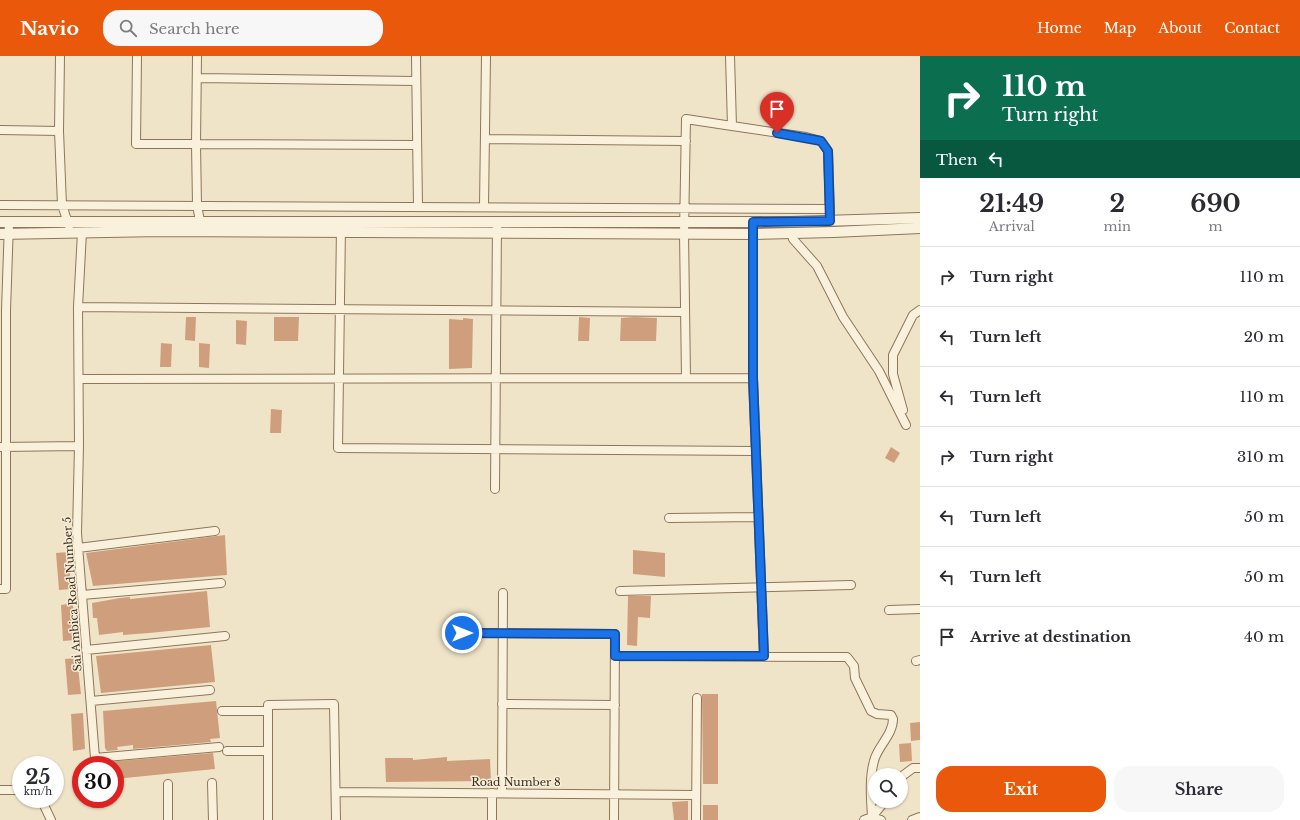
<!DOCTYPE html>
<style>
body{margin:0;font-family:"Libre Baskerville",serif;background:#f7f7f7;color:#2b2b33;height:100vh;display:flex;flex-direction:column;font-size:15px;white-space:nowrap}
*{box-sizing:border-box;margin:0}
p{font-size:13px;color:#7c7c81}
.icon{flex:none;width:22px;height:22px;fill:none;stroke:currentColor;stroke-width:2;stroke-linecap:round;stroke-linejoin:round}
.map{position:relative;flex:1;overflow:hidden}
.side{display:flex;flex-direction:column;background:#fff;width:380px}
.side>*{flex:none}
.guide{background:#0b6e4f;color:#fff;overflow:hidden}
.buttons{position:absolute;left:868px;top:712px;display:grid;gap:8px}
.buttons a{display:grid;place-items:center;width:40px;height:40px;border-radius:50%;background:#fff;box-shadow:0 1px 3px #0004;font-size:20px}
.speed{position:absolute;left:12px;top:700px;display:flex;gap:8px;font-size:20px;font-weight:700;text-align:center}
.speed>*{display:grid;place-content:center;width:52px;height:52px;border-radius:50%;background:#fff;box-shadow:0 1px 3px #0004;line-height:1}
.speed small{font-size:10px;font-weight:400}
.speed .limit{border:6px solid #d22;background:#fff;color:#111}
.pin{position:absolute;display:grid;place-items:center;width:34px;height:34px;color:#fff;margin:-41px -17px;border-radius:50% 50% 50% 0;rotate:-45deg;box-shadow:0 0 4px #0007}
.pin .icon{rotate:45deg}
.me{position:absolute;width:44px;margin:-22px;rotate:90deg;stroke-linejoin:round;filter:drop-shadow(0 0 3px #0008)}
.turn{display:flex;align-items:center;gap:14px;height:84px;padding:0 16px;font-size:18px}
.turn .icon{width:52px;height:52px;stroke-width:2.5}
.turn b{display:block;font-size:28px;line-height:34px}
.then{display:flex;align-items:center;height:38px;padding:0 16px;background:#0003;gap:8px;font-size:15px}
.eta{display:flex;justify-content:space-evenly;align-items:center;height:68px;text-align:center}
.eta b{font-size:24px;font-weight:800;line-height:28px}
.action{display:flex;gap:8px;margin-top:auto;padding:8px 16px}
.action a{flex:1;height:46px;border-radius:16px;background:#ea580c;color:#fff;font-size:16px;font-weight:800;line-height:46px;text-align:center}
.action a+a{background:#f7f7f7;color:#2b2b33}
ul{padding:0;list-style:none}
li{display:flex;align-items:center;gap:12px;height:60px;padding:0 16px;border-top:1px solid #e1e1e2}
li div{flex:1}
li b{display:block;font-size:15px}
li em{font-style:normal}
header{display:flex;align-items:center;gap:24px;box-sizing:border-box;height:56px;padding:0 20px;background:#ea580c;color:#fff}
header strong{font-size:19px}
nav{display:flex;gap:22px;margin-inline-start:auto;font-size:14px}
.search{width:280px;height:36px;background:#f7f7f7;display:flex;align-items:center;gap:10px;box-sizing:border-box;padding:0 14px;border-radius:16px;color:#7c7c81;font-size:15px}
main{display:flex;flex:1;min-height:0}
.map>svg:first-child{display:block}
</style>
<header>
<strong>Navio</strong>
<div class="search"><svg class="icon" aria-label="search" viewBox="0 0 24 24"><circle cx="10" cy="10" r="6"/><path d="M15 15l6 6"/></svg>Search here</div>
<nav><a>Home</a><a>Map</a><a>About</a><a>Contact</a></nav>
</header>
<main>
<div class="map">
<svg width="920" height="764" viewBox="0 0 920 764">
<rect width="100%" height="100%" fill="#f0e4c8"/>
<path fill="#cf9f7d" d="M186 261H196L195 285 185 284Z
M274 261H299L298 285H274Z
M579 261 590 262 589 285H578Z
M634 261 657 262 656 285H620L621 262Z
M463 262 473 263 472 312 449 313V263L463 264Z
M236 264 247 265 246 289 236 288Z
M161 287 172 288 171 311H160Z
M199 287 210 288 209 312 199 311Z
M271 353 282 354 281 377H270Z
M891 391 900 397 894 407 885 402Z
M225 479 227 519 93 530 86 497Z
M633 494 665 497V521L633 518Z
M68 496 71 533 59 534 56 497Z
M207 535 210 571 149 577 123 579V576L99 579 97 562H93L92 547 120 542 130 541V543Z
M628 540H651L650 562 638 561 637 590 627 589Z
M73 547 75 584 63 585 61 549Z
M211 589 215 626 101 637 96 600Z
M77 602 81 638 68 639 65 603Z
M702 638H718V728H703Z
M216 645 220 682 210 683 211 686 133 693V689L117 691 118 694 107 695 105 692 103 655Z
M83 657 85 693 73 695 71 658Z
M920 666V684L911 685 910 667Z
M911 687 912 705 900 706 899 688Z
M213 697 215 713 115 723V709H107V706Z
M447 701V705L490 703 491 725 386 726 385 702H413V704Z
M688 745V764H674L672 746Z
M703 749H718V764H703Z"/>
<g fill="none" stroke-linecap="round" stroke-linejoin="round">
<defs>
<path id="minor" d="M60 0 59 75 62 149 69 170
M137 0 136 88H196L197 149 201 171
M197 0 196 88 417 89
M416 0 418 151
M730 0 732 70 806 81 821 85 828 95 830 157
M197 22 416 25
M0 74 59 75
M485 83 686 85
M0 149 830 153
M484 151 486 0
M753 166V322L764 600
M341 170 338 392 756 395
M82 176 78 251 79 390 77 477 95 702 219 691
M792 177 793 183 817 210 843 261 879 315 906 369
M78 251 685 256
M686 322 684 177 686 63 732 70
M79 323 753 322
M903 354 893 318V299L913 259 920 254
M0 391 79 390
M495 433 497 166
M669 462 758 461
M78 492 215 475
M0 533H6V255L9 166
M620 535 851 529
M82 539 221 527
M889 554 920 553
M463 577 615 578 614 764
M86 594 225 580
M615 600 847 601 854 610 855 622 871 655 877 658 891 659 893 663C893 679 877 691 874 705 869 723 871 743 872 761
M916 605 920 604
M91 645 210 634
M502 648 615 649
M222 655H267
M227 695H268
M901 721 913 712H920
M212 727 213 764
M168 728V764
M0 734H21
M336 736 696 739
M492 737V764
M502 737 503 537
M41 743 51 764
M872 761 885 745
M268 764V649L334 648 336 764
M696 764 697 642
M864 764 872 761 881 764
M912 764 920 761"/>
<path id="tertiary" d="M0 166H791L920 162
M0 178 160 175 753 178 834 176 920 172"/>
</defs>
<use href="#minor" stroke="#8d765c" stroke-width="10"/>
<use href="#tertiary" stroke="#8d765c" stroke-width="12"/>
<use href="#minor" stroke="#faf1dc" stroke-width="8"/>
<use href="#tertiary" stroke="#faf1dc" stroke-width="10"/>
</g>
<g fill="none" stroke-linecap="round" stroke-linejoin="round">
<defs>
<path id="route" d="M462 577 615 578V600H764L753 322V166L830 165 828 95 821 85 777 77"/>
</defs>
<use href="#route" stroke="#114b97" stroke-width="10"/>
<use href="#route" stroke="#1a73e8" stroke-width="7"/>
</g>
<g text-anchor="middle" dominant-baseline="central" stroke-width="3" stroke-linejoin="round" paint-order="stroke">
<g font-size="11" fill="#3d2e20" stroke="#f7eed8">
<text transform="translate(72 538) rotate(-94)">Sai Ambica Road Number 5</text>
<text x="516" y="726">Road Number 8</text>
</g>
</g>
</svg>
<div class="buttons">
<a><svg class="icon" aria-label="search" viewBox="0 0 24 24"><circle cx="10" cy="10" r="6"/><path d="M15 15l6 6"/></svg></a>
</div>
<div class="speed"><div>25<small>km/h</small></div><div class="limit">30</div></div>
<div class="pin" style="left:777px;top:77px;background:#d93025"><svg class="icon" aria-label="arrive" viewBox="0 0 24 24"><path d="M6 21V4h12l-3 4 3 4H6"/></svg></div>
<svg class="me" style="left:462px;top:577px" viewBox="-20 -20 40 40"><circle r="17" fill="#1a73e8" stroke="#fff" stroke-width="3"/><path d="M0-11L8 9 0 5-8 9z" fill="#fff"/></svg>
</div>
<section class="side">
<div class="guide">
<div class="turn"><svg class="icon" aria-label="right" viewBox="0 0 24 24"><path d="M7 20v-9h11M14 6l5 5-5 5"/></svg><div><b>110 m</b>Turn right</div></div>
<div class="then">Then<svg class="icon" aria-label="left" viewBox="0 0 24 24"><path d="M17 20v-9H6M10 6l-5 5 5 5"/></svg></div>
</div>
<div class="eta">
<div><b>21:49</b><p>Arrival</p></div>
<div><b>2</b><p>min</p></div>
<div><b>690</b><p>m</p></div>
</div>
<ul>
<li><svg class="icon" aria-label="right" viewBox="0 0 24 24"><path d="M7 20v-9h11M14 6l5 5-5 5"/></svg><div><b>Turn right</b></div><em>110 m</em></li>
<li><svg class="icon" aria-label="left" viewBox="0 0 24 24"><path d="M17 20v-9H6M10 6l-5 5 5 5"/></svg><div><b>Turn left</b></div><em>20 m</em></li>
<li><svg class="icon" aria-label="left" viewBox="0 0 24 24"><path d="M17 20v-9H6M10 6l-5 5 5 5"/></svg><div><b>Turn left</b></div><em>110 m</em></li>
<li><svg class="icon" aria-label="right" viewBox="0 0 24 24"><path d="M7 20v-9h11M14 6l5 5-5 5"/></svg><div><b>Turn right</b></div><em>310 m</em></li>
<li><svg class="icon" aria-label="left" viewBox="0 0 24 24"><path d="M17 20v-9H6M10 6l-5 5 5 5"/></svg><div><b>Turn left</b></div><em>50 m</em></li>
<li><svg class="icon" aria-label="left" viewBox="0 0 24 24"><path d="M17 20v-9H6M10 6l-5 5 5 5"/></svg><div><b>Turn left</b></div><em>50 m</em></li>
<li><svg class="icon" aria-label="arrive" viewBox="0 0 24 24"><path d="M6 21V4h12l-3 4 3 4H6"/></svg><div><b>Arrive at destination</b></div><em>40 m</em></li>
</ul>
<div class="action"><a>Exit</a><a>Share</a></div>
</section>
</main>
